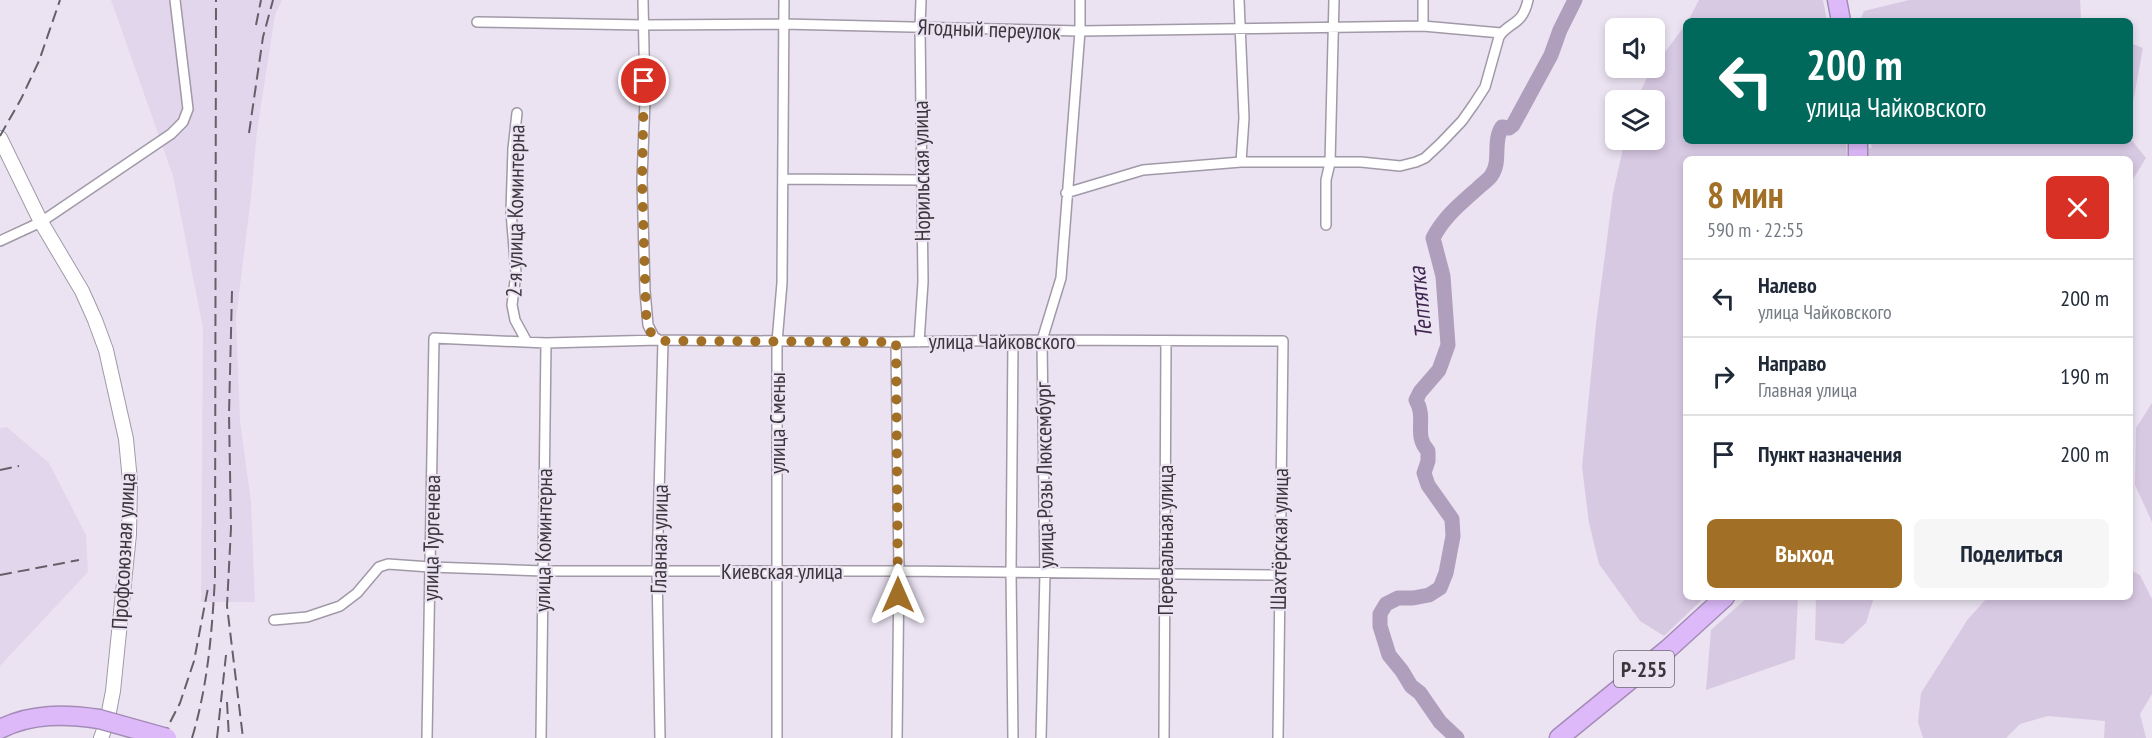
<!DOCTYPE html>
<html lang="ru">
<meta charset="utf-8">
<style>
body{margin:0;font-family:"PT Sans Narrow",sans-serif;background:#f6f6f7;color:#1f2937;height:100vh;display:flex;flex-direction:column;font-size:22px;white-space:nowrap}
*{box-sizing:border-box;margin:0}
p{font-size:20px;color:#747a83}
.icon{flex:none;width:33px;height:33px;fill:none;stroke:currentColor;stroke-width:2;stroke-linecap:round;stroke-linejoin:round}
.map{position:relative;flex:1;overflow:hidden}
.drawer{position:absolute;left:1683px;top:156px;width:450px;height:444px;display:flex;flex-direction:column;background:#fff;border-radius:9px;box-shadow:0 3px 9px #0003}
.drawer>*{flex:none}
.guide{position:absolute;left:1683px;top:18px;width:450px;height:126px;border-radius:9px;box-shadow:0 3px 9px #0003;background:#00695c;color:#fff;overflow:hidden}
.tools{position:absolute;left:1605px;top:18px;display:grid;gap:12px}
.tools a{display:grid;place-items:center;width:60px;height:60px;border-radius:9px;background:#fff;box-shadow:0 3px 9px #0003;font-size:30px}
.pin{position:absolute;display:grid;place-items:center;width:51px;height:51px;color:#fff;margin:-26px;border:3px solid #fff;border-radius:50%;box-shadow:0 2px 6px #0007}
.me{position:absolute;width:66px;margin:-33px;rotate:0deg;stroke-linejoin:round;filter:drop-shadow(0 0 4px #0008)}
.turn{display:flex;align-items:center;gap:21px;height:126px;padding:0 24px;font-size:27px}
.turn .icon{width:78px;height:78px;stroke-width:2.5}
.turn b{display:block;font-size:42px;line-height:51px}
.round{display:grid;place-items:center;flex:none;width:63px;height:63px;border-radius:9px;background:#f6f6f7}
.headline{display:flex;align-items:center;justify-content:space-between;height:102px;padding:0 24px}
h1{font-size:36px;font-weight:700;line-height:45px;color:#a26f26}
.cta{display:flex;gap:12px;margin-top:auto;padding:12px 24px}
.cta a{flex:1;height:69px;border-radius:9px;background:#a26f26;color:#fff;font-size:24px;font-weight:700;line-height:69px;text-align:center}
.cta a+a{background:#f6f6f7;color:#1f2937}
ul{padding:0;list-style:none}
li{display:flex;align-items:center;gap:18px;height:78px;padding:0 24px;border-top:2px solid #e0e1e3}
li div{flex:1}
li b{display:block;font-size:22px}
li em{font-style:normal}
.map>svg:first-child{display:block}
</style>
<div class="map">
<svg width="2152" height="738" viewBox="0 0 2152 738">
<rect width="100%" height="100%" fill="#ebe3f2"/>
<path fill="#e2d6ec" d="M111 0H282L275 15 257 131 251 197 236 318 240 421 251 502 255 602H201L203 328 173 176Z
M7 427 49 463 86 535 88 572 0 666V428Z"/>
<path fill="#d8c9e3" d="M1699 0H1823L1827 21H1688Z
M1909 0H2080L2081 17 2078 21H1860L1864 11Z
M1686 24V141H1846L1847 159H1686V597H1705L1664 636 1640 621 1599 564 1589 523 1582 467 1596 324 1613 193 1625 140H1654V100H1636L1650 72Z
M2130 43 2143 48 2130 118Z
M2130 138 2146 158 2130 184V159H1857L1858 155 1872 147 1870 141H2130Z
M2152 403V522L2135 485 2136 428Z
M2130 570 2140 575 2152 599V694L2140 714 2146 738H2104L2105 721 2048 716 2020 724 2006 738H1923L1918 722 1921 693 1968 619 1988 597H2130Z
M1748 597H1798L1795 659 1706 690 1711 630Z
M1816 597H1874L1866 623 1843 644 1815 640Z"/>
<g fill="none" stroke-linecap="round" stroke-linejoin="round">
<path stroke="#af9ebc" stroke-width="15" d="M1457 738 1440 722 1420 693 1411 686 1402 671 1389 655 1380 626V614L1386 604 1398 598H1413L1429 595 1440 588 1446 573 1453 536 1452 519 1428 485 1424 473 1428 461V451C1413 435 1427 419 1416 400L1420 392 1439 370 1448 345 1443 276 1433 238C1444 217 1460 204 1477 189 1481 185 1487 181 1491 176 1502 161 1492 142 1502 127L1509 128 1513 125 1551 55 1560 30 1575 0"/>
<defs>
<path id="street" d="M643 0 645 100 642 180 645 291 648 325 654 337 659 340
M1239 0 1244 118 1241 162
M477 22 643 25 783 24 1080 31 1423 26 1501 33
M1423 26V0
M517 113 513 149 511 212 516 273 512 305 515 320 527 342
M783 179 921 180
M1066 193 1143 170 1241 162H1361L1400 166 1416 162 1425 158 1441 143 1462 121 1474 104 1485 87 1499 37C1509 21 1522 27 1528 0
M1326 225V180L1330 163 1334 0
M0 241 41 222 171 134 183 122 188 109 175 0
M896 342 899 571 897 738
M919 342 923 282 920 27 921 0
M274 620 307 617 340 606 357 593 379 567 388 564 430 567 543 571H899L1279 575
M427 738 434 338 546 343 659 340 896 342 1042 340 1283 341 1278 738
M541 738 546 343
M660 738 657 571 663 341
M777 738V342L782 283 784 0
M1013 738 1011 572 1013 341
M1041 738 1045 573 1042 340 1061 278 1080 31V0
M1164 738 1166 342"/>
<path id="secondary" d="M0 138 41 222 82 291 95 320 106 350 126 439 130 481 129 534 113 691 107 722 101 738"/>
<path id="highway" d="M1837 0 1841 21
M1858 141V159
M0 729C32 713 65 714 99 719
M1559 738 1668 649 1725 597"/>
</defs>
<use href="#street" stroke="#a199a7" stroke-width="12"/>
<use href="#secondary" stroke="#a199a7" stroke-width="16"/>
<use href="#highway" stroke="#a48bb7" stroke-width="21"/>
<use href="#street" stroke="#fff" stroke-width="9"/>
<use href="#secondary" stroke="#fff" stroke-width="14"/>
<use href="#highway" stroke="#ddb9f9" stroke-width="18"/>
<path stroke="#656068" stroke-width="2" stroke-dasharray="12 6" stroke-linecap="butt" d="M256 25 261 0
M249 133 263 37 273 0
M0 136 21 99 39 61 60 0
M232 291 229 414 231 528 227 606 243 738
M0 470 19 466
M0 575 79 560
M227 702 229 738
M162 738 180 703 194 661 208 588
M192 738C208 685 212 632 215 577L216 0
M217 738 226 655"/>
<defs>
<path id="highway-bridge" d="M99 719 167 738"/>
</defs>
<use href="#highway-bridge" stroke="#a48bb7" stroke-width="21" stroke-linecap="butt"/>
<use href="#highway-bridge" stroke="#ddb9f9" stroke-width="18"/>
</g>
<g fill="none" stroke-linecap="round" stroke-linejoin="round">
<path stroke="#a26f26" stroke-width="10" stroke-dasharray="0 18" d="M644 81 642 180 646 314 650 331 654 337 663 341 896 342 898 595"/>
</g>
<g text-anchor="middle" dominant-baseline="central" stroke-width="4.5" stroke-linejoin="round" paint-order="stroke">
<rect fill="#ebe3f2" stroke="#6f6a73" stroke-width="1.5" x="1614" y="651" width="60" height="36" rx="4.5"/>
<g font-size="21" font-weight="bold" fill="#3a363c">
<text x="1644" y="669">Р-255</text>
</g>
<g font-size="22" fill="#3a363c" stroke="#ebe3f2">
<text transform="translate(989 29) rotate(2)">Ягодный переулок</text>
<text transform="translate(921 171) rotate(-91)">Норильская улица</text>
<text transform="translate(515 211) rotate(-89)">2-я улица Коминтерна</text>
<text x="1002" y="341">улица Чайковского</text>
<text transform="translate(777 423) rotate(-90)">улица Смены</text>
<text transform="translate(1044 475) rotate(-91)">улица Розы Люксембург</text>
<text transform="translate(431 538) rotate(-89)">улица Тургенева</text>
<text transform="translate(659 539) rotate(-89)">Главная улица</text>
<text transform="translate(1279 539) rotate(-89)">Шахтёрская улица</text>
<text transform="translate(543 540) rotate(-89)">улица Коминтерна</text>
<text transform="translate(1165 540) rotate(-90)">Перевальная улица</text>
<text transform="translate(123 551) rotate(-87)">Профсоюзная улица</text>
<text x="782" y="571">Киевская улица</text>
</g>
<g font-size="24" font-style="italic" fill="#3e254f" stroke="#ebe3f2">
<text transform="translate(1420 303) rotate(-96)">Тептятка</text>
</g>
</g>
</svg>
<div class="tools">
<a><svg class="icon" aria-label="sound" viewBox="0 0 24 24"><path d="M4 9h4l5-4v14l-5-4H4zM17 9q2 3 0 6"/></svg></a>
<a><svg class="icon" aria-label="layers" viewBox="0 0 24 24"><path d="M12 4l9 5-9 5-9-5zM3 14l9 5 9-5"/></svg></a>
</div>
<div class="pin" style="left:644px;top:81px;background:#d93025"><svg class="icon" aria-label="arrive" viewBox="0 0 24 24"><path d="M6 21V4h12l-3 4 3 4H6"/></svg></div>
<svg class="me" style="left:898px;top:595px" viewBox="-20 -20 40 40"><path d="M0-17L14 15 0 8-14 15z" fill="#a26f26" stroke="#fff" stroke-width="4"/></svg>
<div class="guide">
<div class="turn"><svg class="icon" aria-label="left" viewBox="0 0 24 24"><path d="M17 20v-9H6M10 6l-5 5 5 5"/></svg><div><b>200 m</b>улица Чайковского</div></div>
</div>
<section class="drawer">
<div class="headline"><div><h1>8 мин</h1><p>590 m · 22:55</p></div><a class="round" style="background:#d93025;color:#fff"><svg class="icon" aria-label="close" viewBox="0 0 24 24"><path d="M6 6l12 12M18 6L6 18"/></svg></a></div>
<ul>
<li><svg class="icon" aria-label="left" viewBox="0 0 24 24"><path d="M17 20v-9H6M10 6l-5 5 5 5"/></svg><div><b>Налево</b><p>улица Чайковского</p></div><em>200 m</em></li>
<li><svg class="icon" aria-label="right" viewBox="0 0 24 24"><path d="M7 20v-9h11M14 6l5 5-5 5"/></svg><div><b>Направо</b><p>Главная улица</p></div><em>190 m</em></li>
<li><svg class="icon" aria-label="arrive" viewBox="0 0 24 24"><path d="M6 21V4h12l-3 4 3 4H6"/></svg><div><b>Пункт назначения</b></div><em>200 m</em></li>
</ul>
<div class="cta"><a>Выход</a><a>Поделиться</a></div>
</section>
</div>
